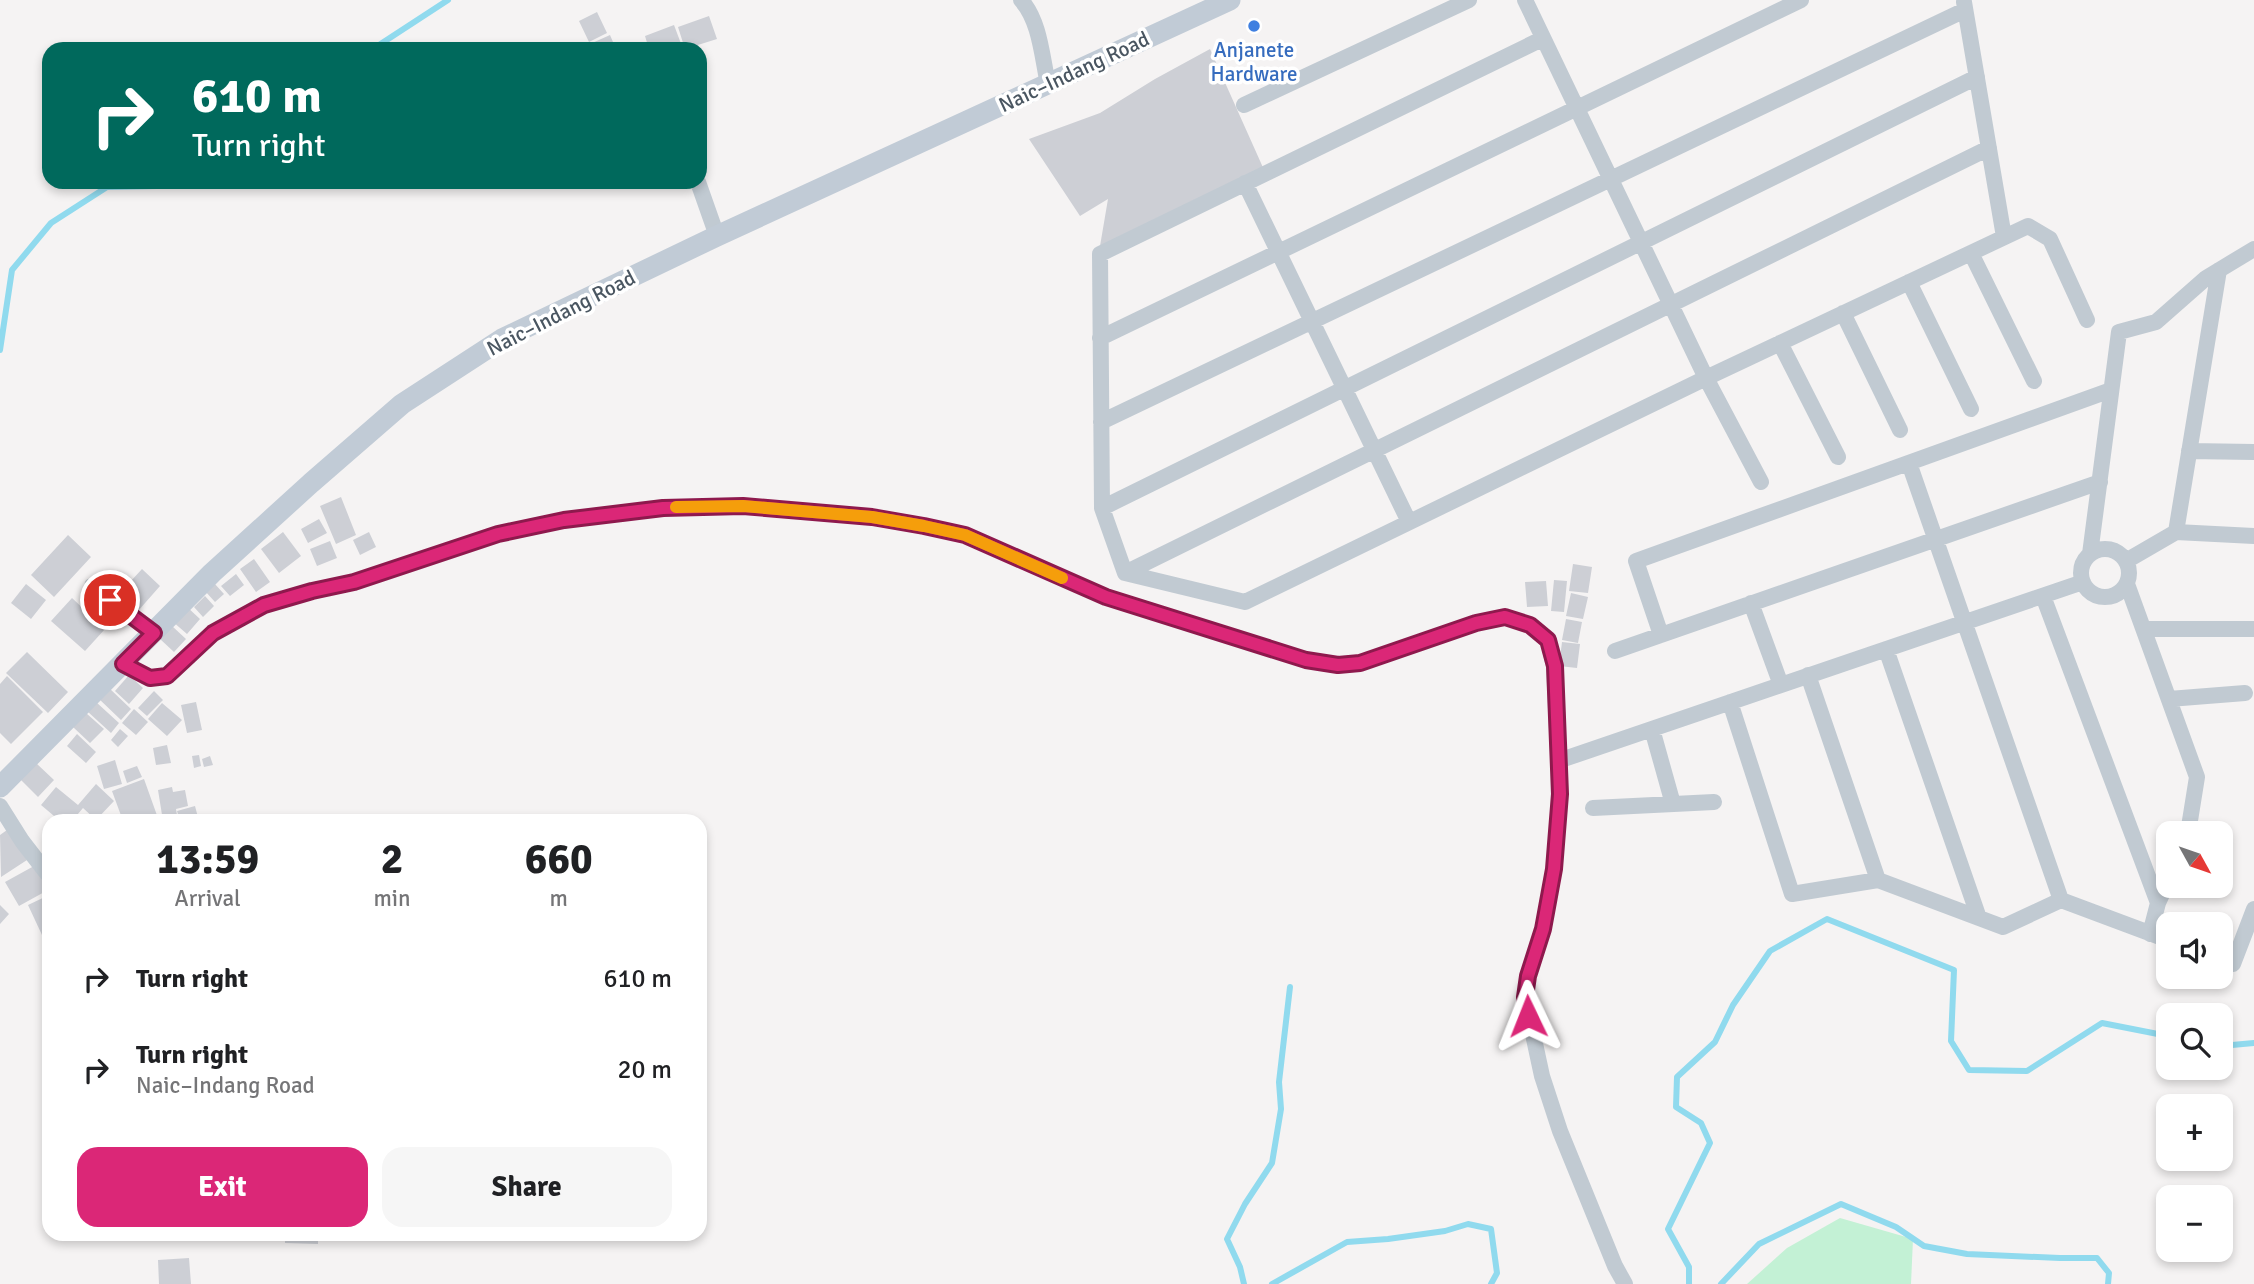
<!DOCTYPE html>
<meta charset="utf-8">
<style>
body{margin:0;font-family:Signika,sans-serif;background:#f6f6f6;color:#202124;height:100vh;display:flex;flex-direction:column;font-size:26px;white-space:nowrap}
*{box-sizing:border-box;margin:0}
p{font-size:23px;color:#757577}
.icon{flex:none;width:38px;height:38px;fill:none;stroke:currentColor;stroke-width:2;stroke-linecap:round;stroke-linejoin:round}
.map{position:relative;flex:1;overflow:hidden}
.side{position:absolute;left:42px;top:814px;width:665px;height:427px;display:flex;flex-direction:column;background:#fff;border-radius:21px;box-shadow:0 4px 10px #0003}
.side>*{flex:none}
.banner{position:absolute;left:42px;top:42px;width:665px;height:147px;border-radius:21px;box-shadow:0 4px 10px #0003;background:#00695c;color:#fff;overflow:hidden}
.needle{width:46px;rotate:130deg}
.tools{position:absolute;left:2156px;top:821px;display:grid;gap:14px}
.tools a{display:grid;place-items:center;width:77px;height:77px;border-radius:14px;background:#fff;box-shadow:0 4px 10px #0003;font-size:35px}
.pin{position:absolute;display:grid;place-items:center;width:60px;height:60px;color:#fff;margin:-30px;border:4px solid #fff;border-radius:50%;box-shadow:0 2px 7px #0007}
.me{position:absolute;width:77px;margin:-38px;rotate:358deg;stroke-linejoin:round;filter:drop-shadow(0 0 5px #0008)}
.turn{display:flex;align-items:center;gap:24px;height:147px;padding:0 35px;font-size:32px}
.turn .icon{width:91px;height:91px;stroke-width:2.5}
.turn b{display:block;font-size:49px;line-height:60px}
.eta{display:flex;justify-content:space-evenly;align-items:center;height:119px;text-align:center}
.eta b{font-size:42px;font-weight:800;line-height:49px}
.action{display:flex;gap:14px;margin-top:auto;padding:14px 35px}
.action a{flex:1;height:80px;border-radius:21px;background:#db2777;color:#fff;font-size:28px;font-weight:800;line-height:80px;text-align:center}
.action a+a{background:#f6f6f6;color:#202124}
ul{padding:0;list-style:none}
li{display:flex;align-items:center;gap:21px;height:91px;padding:0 35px}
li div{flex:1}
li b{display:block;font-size:26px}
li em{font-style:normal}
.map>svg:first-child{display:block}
</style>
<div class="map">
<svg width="2254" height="1284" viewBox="0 0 2254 1284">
<rect width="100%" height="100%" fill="#f5f3f3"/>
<path fill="#c3f1d5" d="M1840 1218 1913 1239 1911 1284H1747L1787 1248Z"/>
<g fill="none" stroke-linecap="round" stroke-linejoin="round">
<path stroke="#90daee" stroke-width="6" d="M360 49 379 45 448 0
M0 350 12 270 51 223 107 187 157 186 175 182
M2221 1046 2254 1043
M1244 1284 1240 1267 1227 1239 1245 1204 1272 1163 1281 1109 1279 1082 1290 987
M1272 1284 1347 1242 1388 1239 1445 1231 1468 1224 1491 1229 1497 1273 1491 1284
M1689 1284V1267L1668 1229 1710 1143 1701 1123 1676 1107 1677 1077 1715 1042 1733 1005 1770 951 1827 919 1954 970 1951 1041 1969 1070 2027 1071 2102 1023 2168 1036
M1721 1284 1759 1244 1841 1204 1896 1227 1924 1246 1967 1254 2060 1258H2097L2109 1273 2108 1284"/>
</g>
<path fill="#cdcfd5" d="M597 12 607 33 589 42 579 21Z
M709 16 717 39 685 49 678 27Z
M674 25 683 49H649L645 36Z
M610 35 616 49H593L590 44Z
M1210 49 1265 172 1099 252 1108 199 1080 216 1029 139 1100 113 1155 79Z
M341 497 356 535 336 544 320 506Z
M319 519 327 533 308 543 301 529Z
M283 532 301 556 279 573 261 549Z
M369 532 376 547 360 555 353 540Z
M68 535 91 557 54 597 31 575Z
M330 541 337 558 317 566 310 549Z
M254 559 270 582 256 592 240 569Z
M1573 564 1592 567 1588 593 1569 591Z
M142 569 160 586 138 611 119 594Z
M236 574 244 585 230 596 221 586Z
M1554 580 1567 581 1564 612 1551 611Z
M1546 581 1548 606 1527 607 1525 582Z
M214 583 224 594 215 602 205 591Z
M26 584 46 600 31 619 11 603Z
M1571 593 1588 597 1583 619 1566 616Z
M205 596 214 606 203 617 194 607Z
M72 598 105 629 85 651 51 621Z
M186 606 200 619 187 634 172 621Z
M1566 619 1582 622 1578 643 1562 640Z
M172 626 186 639 174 652 160 639Z
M1562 642 1580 644 1577 668 1559 666Z
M27 652 68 692 48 713 6 673Z
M129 675 143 688 129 704 115 691Z
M7 676 43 712 11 744 0 733V684Z
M108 687 131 709 121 720 98 698Z
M154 691 163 700 147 716 138 708Z
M96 702 119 723 111 733 87 711Z
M196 702 202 730 187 733 181 705Z
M162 703 182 720 167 736 148 719Z
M134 709 148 722 136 735 122 723Z
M86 713 104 729 90 743 73 727Z
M120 729 128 736 118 747 111 740Z
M77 734 96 752 86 763 67 746Z
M167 745 171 763 156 765 153 748Z
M199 755 201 766 194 768 192 756Z
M210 756 213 765 204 767 202 759Z
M115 760 122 784 104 789 97 766Z
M36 763 54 780 38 797 20 779Z
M137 766 142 777 127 783 123 771Z
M144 779 159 821H123L112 791Z
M96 784 114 801 96 820 83 808 72 821H60L41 805 56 787 78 805Z
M172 787 173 792 185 790 188 806 176 809 178 821H163L158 790Z
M195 806 199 821H180L177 811Z
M7 830 27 860 1 877 0 835Z
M34 866 48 890 19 906 5 882Z
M49 895V950L28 905Z
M0 905 9 914 0 924Z
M285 1234H318V1244L285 1243Z
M189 1258 191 1284H159L158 1260Z"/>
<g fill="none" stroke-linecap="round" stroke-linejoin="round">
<path stroke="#c1cad2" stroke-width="8" d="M89 583 151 631"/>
<path stroke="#c1cad2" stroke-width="16" d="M1021 0C1040 21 1042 57 1048 84
M1525 0 1706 378 1761 482
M1964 2 2004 237
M1542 39 1100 254 1102 508 1125 573 1245 602 1706 378 2028 226 2050 239 2087 320
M1244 105 1469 0
M698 182 717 236
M1245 183 1409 522
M1971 253 2034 381
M1909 282 1971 409
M1843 313 1900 430
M1100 338 1801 0
M1780 343 1838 457
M1101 422 1965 10
M2189 451 2254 452
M1909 463 2061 900
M2100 482 1661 635 1636 561 2111 390
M1102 508 1977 77
M2176 532 2219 270
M2081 573a24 24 0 1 1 48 0a24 24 0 1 1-48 0Z
M2090 554 2119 332 2156 322 2206 278 2254 249
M2126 561 2176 532 2254 536
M1125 573 1989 148
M2127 584 2197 777 2188 833
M2043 596 2158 903 2150 934
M1751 603 1781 685
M2144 629H2254
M1886 649 1979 918
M1615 651 1661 635
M123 665 150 678 167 676 213 633 264 605 311 591 354 582 498 534 564 520 663 508 743 506 872 517 924 526 965 535 1106 597 1306 660 1338 665 1360 663 1476 623 1505 617 1530 625 1548 641 1554 666 1560 794 1554 869 1543 929 1528 976 1525 997 1542 1076 1560 1131 1615 1266 1625 1284
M1808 675 1878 880
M2169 699 2245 693
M1730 702 1792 894 1878 880 2003 927 2061 900 2168 940
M1652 729 1673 804
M1558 761 2083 582
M0 806 22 841 49 876
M1593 808 1714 802
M2158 903 2168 881
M2221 960 2233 964 2254 909"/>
<path stroke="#c1cbd6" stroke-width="21" d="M0 787 212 573 311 483 402 404 502 339 717 236 1230 0"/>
</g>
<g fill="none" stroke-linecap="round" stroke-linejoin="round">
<defs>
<path id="route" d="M110 600 154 633 123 664 150 678 167 676 213 633 264 605 312 591 354 582 498 534 564 520 663 508 743 506 872 517 924 526 965 535 1106 597 1306 660 1338 665 1360 663 1476 623 1505 617 1530 625 1548 640 1555 666 1560 794 1554 869 1543 929 1528 976 1525 997 1528 1016"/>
</defs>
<use href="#route" stroke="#8e194d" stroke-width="18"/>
<use href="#route" stroke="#db2777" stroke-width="12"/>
<path stroke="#f59e0b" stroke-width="12" d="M676 507 743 506 872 517 924 526 965 535 1062 578"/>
</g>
<circle fill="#3f7fe0" stroke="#fff" stroke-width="2.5" cx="1254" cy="26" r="7"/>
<g text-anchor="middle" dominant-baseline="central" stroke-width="7" stroke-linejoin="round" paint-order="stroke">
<g font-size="21" fill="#366cbe" stroke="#fff">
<text x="1254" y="50">Anjanete<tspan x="1254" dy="24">Hardware</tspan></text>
</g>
<g font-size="21" fill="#4a5661" stroke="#fff">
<text transform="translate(1074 72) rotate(-25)">Naic–Indang Road</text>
<text transform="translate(561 313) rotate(-27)">Naic–Indang Road</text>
</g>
</g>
</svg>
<div class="tools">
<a><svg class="needle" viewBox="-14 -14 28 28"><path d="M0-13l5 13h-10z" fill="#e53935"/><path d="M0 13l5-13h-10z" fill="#757577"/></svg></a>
<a><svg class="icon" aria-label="sound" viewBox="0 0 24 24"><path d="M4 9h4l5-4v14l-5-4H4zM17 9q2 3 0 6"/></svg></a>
<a><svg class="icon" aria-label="search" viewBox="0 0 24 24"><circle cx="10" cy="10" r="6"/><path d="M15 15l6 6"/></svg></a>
<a>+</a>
<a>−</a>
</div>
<div class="pin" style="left:110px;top:600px;background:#d93025"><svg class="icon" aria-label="arrive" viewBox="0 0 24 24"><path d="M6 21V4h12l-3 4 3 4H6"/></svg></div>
<svg class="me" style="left:1528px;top:1016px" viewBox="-20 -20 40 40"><path d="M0-17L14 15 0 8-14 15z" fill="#db2777" stroke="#fff" stroke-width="4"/></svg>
<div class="banner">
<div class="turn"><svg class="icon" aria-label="right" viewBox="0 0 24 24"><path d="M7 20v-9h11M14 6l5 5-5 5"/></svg><div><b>610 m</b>Turn right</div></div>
</div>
<section class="side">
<div class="eta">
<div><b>13:59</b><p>Arrival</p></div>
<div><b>2</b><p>min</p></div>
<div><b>660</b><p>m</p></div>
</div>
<ul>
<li><svg class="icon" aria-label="right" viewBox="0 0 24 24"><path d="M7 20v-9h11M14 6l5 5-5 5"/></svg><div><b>Turn right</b></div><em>610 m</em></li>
<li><svg class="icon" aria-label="right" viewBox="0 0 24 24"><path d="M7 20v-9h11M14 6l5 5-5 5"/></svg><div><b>Turn right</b><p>Naic–Indang Road</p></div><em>20 m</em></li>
</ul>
<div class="action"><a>Exit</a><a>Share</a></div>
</section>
</div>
